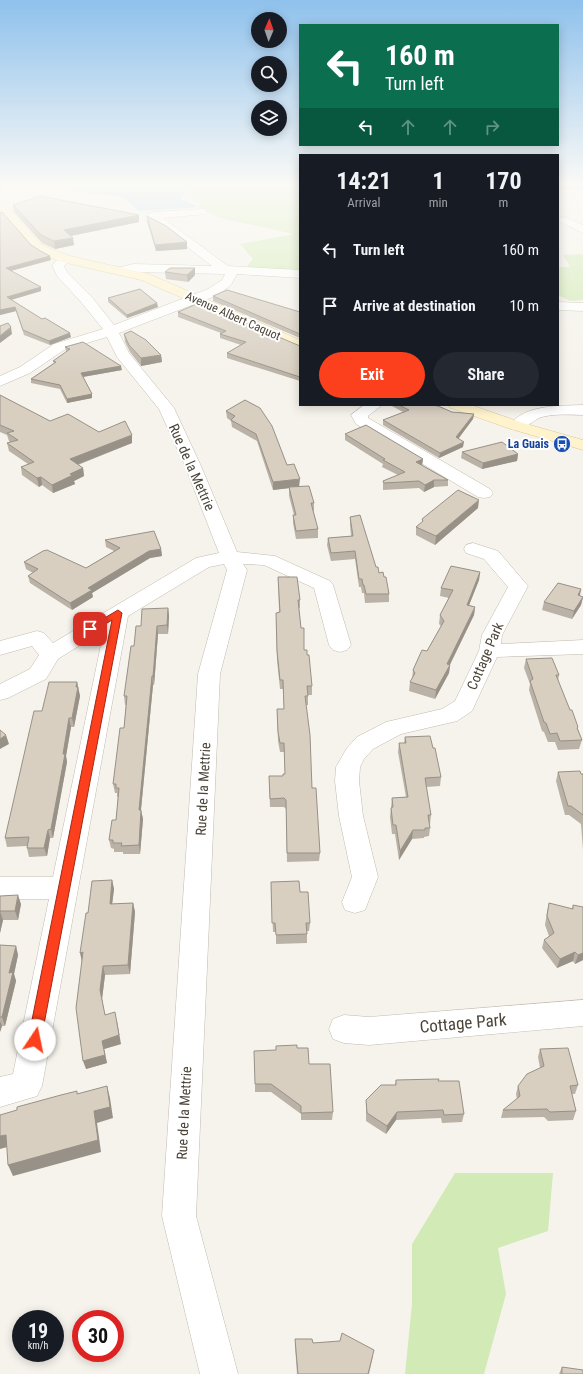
<!DOCTYPE html>
<style>
body{margin:0;font-family:"Roboto Condensed",sans-serif;background:#242831;color:#f1f3f6;height:100vh;display:flex;flex-direction:column;font-size:15px;white-space:nowrap}
*{box-sizing:border-box;margin:0}
p{font-size:13px;color:#9ea1a6}
.icon{flex:none;width:22px;height:22px;fill:none;stroke:currentColor;stroke-width:2;stroke-linecap:round;stroke-linejoin:round}
.map{position:relative;flex:1;overflow:hidden}
.side{position:absolute;left:299px;top:154px;width:260px;height:252px;display:flex;flex-direction:column;background:#171b24;border-radius:0px;box-shadow:0 2px 10px #0003}
.side>*{flex:none}
.top-card{position:absolute;left:299px;top:24px;width:260px;height:122px;border-radius:0px;box-shadow:0 2px 10px #0003;background:#0b6e4f;color:#fff;overflow:hidden}
.needle{width:26px;rotate:2deg}
.buttons{position:absolute;left:251px;top:12px;display:grid;gap:8px}
.buttons a{display:grid;place-items:center;width:36px;height:36px;border-radius:50%;background:#171b24;box-shadow:0 2px 10px #0003;font-size:20px}
.speed{position:absolute;left:12px;top:1310px;display:flex;gap:8px;font-size:20px;font-weight:700;text-align:center}
.speed>*{display:grid;place-content:center;width:52px;height:52px;border-radius:50%;background:#171b24;box-shadow:0 2px 10px #0003;line-height:1}
.speed small{font-size:10px;font-weight:400}
.speed .limit{border:6px solid #d22;background:#fff;color:#111}
.pin{position:absolute;display:grid;place-items:center;width:34px;height:34px;color:#fff;margin:-17px;border-radius:8px;box-shadow:0 2px 6px #0006}
.me{position:absolute;width:44px;margin:-22px;rotate:11deg;stroke-linejoin:round;filter:drop-shadow(0 0 3px #0008)}
.turn{display:flex;align-items:center;gap:14px;height:84px;padding:0 20px;font-size:18px}
.turn .icon{width:52px;height:52px;stroke-width:2.5}
.turn b{display:block;font-size:28px;line-height:34px}
.lanes{display:flex;align-items:center;height:38px;padding:0 20px;background:#0003;justify-content:center;gap:20px;direction:ltr}
.lanes .off{opacity:.35}
.eta{display:flex;justify-content:space-evenly;align-items:center;height:68px;text-align:center}
.eta b{font-size:24px;font-weight:700;line-height:28px}
.primary-button{display:flex;gap:8px;margin-top:auto;padding:8px 20px}
.primary-button a{flex:1;height:46px;border-radius:24px;background:#fc3f1d;color:#fff;font-size:16px;font-weight:700;line-height:46px;text-align:center}
.primary-button a+a{background:#242831;color:#f1f3f6}
ul{padding:0;list-style:none}
li{display:flex;align-items:center;gap:12px;height:56px;padding:0 20px}
li div{flex:1}
li b{display:block;font-size:15px}
li em{font-style:normal}
.map>svg:first-child{display:block}
</style>
<div class="map">
<svg width="583" height="1374" viewBox="0 0 583 1374">
<rect width="100%" height="100%" fill="#f6f3ec"/>
<path fill="#d2eab5" d="M191 185H300V271L246 268 253 259 240 244 294 234 220 218 198 207 201 204 194 201 190 187Z
M583 254V300L570 301 558 295V267H570L563 255Z
M455 1173H553L548 1231 498 1248 506 1294 484 1374H405L412 1304V1244Z"/>
<path fill="#a9d4f2" d="M75 185H190L181 199 198 207 139 211 121 196 69 191Z"/>
<g fill="none" stroke-linecap="round" stroke-linejoin="round">
<defs>
<path id="street" d="M202 209 206 210 207 212 206 214 163 218 228 266 300 270V278L237 274 231 285 218 295 119 333 129 353 174 408 201 466 237 552 275 556 330 581 333 585 351 645 347 650 340 652 333 650 329 645 314 588 264 565 243 564 247 570 220 674 196 1216 238 1374H200L162 1216 198 674 227 570 224 564 209 567 128 616 42 1086 37 1096 0 1107V1077L13 1074 49 899H0V877H53L104 630 58 659 46 679 8 698 0 700V684L30 669 39 655 32 646 0 655V641L37 631 44 633 53 643 196 558 219 553 185 466 159 409 117 357 107 337 64 350 30 373 0 386V376L20 367 54 344 103 329 81 302 57 276 52 265 62 256H70L72 259 64 266 67 272 91 296 114 325 208 289 222 280 225 274 133 272 121 275 117 274 115 271 117 268 133 264 212 266 146 215 152 212Z
M564 217 583 225V233L560 222 558 220 560 218Z
M558 302 583 303V311L558 310Z
M364 405H382L368 416V418L490 489 493 493 490 497 484 498 478 497 356 424 351 415Z
M583 405V415C570 415 552 413 539 418 529 423 524 432 511 429L509 426C524 404 560 406 583 405Z
M473 543 498 551 528 586 502 635 501 644 583 640V654L497 657 472 711 457 721 401 734 373 749 364 759 360 767 359 781 363 816 378 877 365 910 355 913 345 910 342 902 352 877 339 816 335 781 336 767 347 748 357 737 386 722 442 709 455 701 479 651 482 635 508 587 484 559 466 553 464 549 466 545Z
M583 1000V1026L369 1045 344 1043 333 1039 329 1029 333 1019 344 1015 369 1017Z"/>
<path id="secondary" d="M0 202 4 203 41 244 51 249 70 256 149 274 300 340V349L141 280 62 262 43 255 33 248 0 211Z
M448 405H471L523 423 583 440V450L511 429 451 408Z"/>
</defs>
<use href="#street" stroke="#c2bbae" stroke-width="1"/>
<use href="#secondary" stroke="#d6c79b" stroke-width="1"/>
<use href="#street" fill="#fff" fill-rule="evenodd"/>
<use href="#secondary" fill="#fff3cd" fill-rule="evenodd"/>
</g>
<path fill="#bab2a6" d="M558 185H583V189H558Z
M13 205 139 222 71 236 74 245 55 249 42 243 14 212Z
M0 213 31 245 51 260 11 271 41 291 11 300 71 337 50 345 24 335 16 311 0 315Z
M147 216 187 249 156 251 147 222Z
M195 268V275L188 282 166 279 165 272Z
M213 296 300 312V338L213 301Z
M108 298 158 307 127 318 108 302Z
M178 312 300 346V381L227 358V353L241 345 220 338V334L221 333 178 317Z
M124 334 161 355 162 362 141 366 130 352 125 342Z
M65 347 122 370 83 377 92 394V398L67 403 60 389 31 383V379L54 363 53 361 67 352 66 351Z
M0 395 50 421 99 432 132 443 78 465 83 468 84 476 74 481 75 484 53 493 42 485 39 487 22 475 21 467 28 464 9 451 7 443 10 442 9 441 7 435 0 432Z
M245 400 287 465 299 487 314 503V511H313L318 529V538L296 539 293 523V515H294L289 496V488L273 490 257 441 232 427 231 421 227 418 226 411Z
M390 405H434L452 412 474 414 473 419 458 438 463 447 439 458 383 425V420L403 412Z
M345 434 423 459 422 465 448 480V486L434 487 424 492 419 488 383 490V481L398 475 382 467 383 464 345 440Z
M462 452 518 454 517 461 482 469 461 458Z
M478 508 435 545 416 535V527L422 522V519Z
M350 517 389 594V602L365 603 364 593H362L361 587H359L355 559 331 561 327 545 328 538 351 536 350 525Z
M105 540 161 549 162 556 150 558 92 593 93 597 72 610 30 583 28 576 33 573 26 569 24 562 86 568 114 551 106 547Z
M480 572 479 580 469 605 475 607 474 615 450 665 449 673 435 699 409 691 410 682 412 679 413 670 427 651 441 626 439 624 440 615 449 598 440 596 441 588Z
M278 577 300 600V608H299L301 628 304 650 307 655 312 686V695H308V705H306L312 788 320 853 319 861 287 862 286 809 284 807H270L269 776H283L285 774 284 752H280L278 741 277 709H284L283 689H280L277 660 276 621 279 612Z
M581 589 580 596 583 597 581 605 572 619 542 610 544 602Z
M168 608 169 616 168 634H158L155 674 154 685H153L141 810 143 819 140 854H123V852H114V849L111 848 109 840 116 820 118 797H117V793H115L113 784 124 728 126 705H125L124 696 134 646 141 626Z
M526 659 559 675 558 681 570 710 578 727V729L582 740 579 749 558 750 555 742H548L544 732 542 731 529 690 530 684 524 668Z
M77 682 80 696 74 727H71L66 756 67 762 53 838H50L47 856 29 857 27 848V846L7 847 5 838 42 711Z
M405 737 433 748 441 777 440 786 426 787 431 815 430 824H429L430 828 429 836 424 837V838L412 839 399 860 395 834H392L390 817 392 798 406 797 398 752 399 743H404Z
M558 772 583 774V850L581 824 569 815H565L556 781Z
M112 880 114 889 112 904 133 903 135 912 130 974 105 975 102 999 105 1015 121 1044 104 1049 107 1063 86 1069 88 913Z
M271 882 300 892 310 923 309 931H307V943L276 944V932H273Z
M0 896 21 904 18 920H3L0 933Z
M549 903 572 909 573 905 583 960 575 964 573 961 557 968 542 948 544 940 549 936 545 925 547 912Z
M0 945 16 946 18 955 14 974 16 981 5 1026H2L0 1032Z
M297 1048 309 1064 333 1112 332 1120H301V1114L271 1092H255V1084L276 1050Z
M540 1049 578 1085 575 1094H572L576 1111 573 1120 548 1121 544 1117 501 1118 503 1110 517 1099 516 1094 518 1086 540 1068 538 1057Z
M396 1080 438 1081 464 1114 462 1122 442 1123 441 1118 396 1120 386 1134 366 1121V1100L395 1085Z
M295 1339 313 1343 373 1356 369 1374H297L295 1346Z
M562 1367 583 1374H559Z"/>
<path fill="#979187" d="M0 185H7V186L0 190Z
M139 215V222L65 237 64 230Z
M73 238 74 245 55 249 54 241Z
M187 242V249L156 251 155 245Z
M50 256 51 260 6 272V268Z
M195 268V275L188 282 187 275Z
M41 287V291L7 301V297Z
M157 303 158 307 127 318V315Z
M15 307 16 311 0 315V310Z
M11 327 12 334 0 343V336Z
M70 333 71 337 50 345 49 341Z
M161 355 162 362 141 366V358Z
M121 366 122 370 82 377 81 373Z
M92 394V398L67 403V399Z
M474 414 473 419 456 442V437Z
M132 435V443L71 467 70 459Z
M464 442 463 447 439 458 440 453Z
M518 454 517 461 482 469 483 463Z
M423 459 422 465 416 462Z
M83 468 84 476 74 481 75 484 53 493 52 485 70 474Z
M41 477 42 485 39 487 37 478Z
M300 479 299 487 273 490V482Z
M434 480V487L424 492 425 485Z
M479 500 478 508 435 545 436 536Z
M161 549 162 556 150 558 92 593 93 597 72 610 70 603 88 588 149 551Z
M480 572 479 580 466 613 467 605Z
M581 589 579 598 578 595Z
M583 597 581 605 572 619 574 611Z
M475 607 474 615 449 666 450 665 449 673 435 699 436 690 447 664Z
M168 608 169 616 168 634 167 625Z
M157 626 158 634 154 685 153 676Z
M152 676 153 685 140 819 139 810Z
M77 682 80 696 74 727 72 718Z
M69 718 71 727 66 756 67 762 53 838 51 829 63 754Z
M6 735 9 744 0 749V739Z
M141 810 143 819 140 854 139 845Z
M48 830 50 838 47 856 44 848Z
M413 830 412 839 399 860 400 851Z
M112 880 114 889 111 913 110 904Z
M18 895 21 904 18 920 15 911Z
M133 903 135 912 130 974 128 965Z
M0 911 3 920 0 933Z
M16 946 18 955 14 974 16 981 5 1026 2 1017 9 973Z
M83 952 82 962 80 953Z
M575 952 573 961 557 968 560 959Z
M583 953V960L575 964 578 955Z
M103 966 105 975 102 999 106 1024 100 990Z
M0 1021 2 1026 0 1032Z
M117 1021 121 1044 104 1049 107 1063 86 1069 83 1061 102 1041Z
M107 1086 110 1098 113 1118 97 1123 101 1152 13 1176 8 1165 94 1111Z
M397 1112 396 1120 386 1134 387 1126Z
M6 1135 11 1146 0 1149V1136Z"/>
<path fill="#d8cfc1" stroke="#979187" d="M40 196 139 215 64 230 73 238 54 241 41 235 13 205Z
M2 212 31 245 42 252 50 256 6 268 41 287 7 297 42 319 45 318 70 333 49 341 23 330 15 307 0 310V213Z
M147 216 166 226 187 242 155 245Z
M170 268H195L187 275 165 272Z
M140 289 157 303 127 315 108 298Z
M227 290 300 312V334L213 296Z
M199 303 300 346V377L227 353 246 342 220 334 226 331 178 312Z
M8 323 11 327 0 336V326Z
M131 331 146 340 161 355 141 358 129 345 124 334Z
M83 342 121 366 81 373 92 394 67 399 60 385 31 379 56 362 53 361 70 349 65 347Z
M0 395 50 421 68 414 99 432 125 421 132 435 70 459 83 468 70 474 73 475 52 485 41 477 37 478 21 467 34 462 7 443 18 440 7 433 14 431 0 425Z
M245 400 260 408 272 426 287 465 294 464 300 479 273 482 256 434 231 420 235 416 226 411Z
M399 405H434L437 406H438L452 412 474 414 456 437 464 442 440 453 383 420 409 410Z
M366 425 423 459 416 462 448 480H434L425 485 419 481 384 483 383 481 405 472 383 460 385 459 345 434Z
M502 442 518 454 483 463 462 452Z
M309 486 314 503H311L318 529 296 531 293 515H296L289 487Z
M458 490 479 500 436 536 416 527 423 521 422 519Z
M360 515 376 567H378L379 573 383 572 384 577H386L389 594H366L364 585H363L362 579H359L355 551 331 553 328 538 353 536 350 517Z
M154 531 161 549 149 551 88 588 92 590 70 603 28 576 38 569 24 562 43 551 47 550 86 568 120 548 105 540Z
M451 566 480 572 467 605 475 607 447 664 450 665 436 690 410 682 415 673 413 670 422 650 427 651 444 621 440 615 453 590 441 588Z
M278 577H297L300 600H298L301 628H304V650H307V655H309L312 686H307L308 696H305L310 735 312 788H316L320 853H287L286 800 284 798 270 799 269 776H283V774H285L284 743H280L278 732 277 709H284L283 680H280L277 651 276 613 280 612Z
M558 583 581 589 578 595 583 597 574 611 544 602Z
M168 608 167 625 157 626 154 665 153 676H152L139 810H141L139 845 121 846 122 843H113V840H109L112 820H116L119 788H116V784H113L120 728H124L127 696H124L131 646H134L136 626H141L142 609Z
M552 658 559 675H556L570 710H572L578 727 577 728 582 740 560 741 557 733 550 734 546 723 544 722 530 681 533 679 526 659Z
M49 682H77L76 687H78L72 718H69L63 754H65L51 829 48 830 44 848H27L29 837 5 838 34 711H42Z
M0 730 6 735 0 739Z
M430 736 433 748H435L441 777 425 778 431 815H428L430 828H425V830H413L400 851 396 825H393L391 808 393 807 392 798 408 797 399 743H406L405 737Z
M580 771 581 774H583V815L571 806H568L558 772Z
M112 880 110 904 133 903 128 965 103 966 100 990 105 1015 115 1012 119 1035 102 1041 105 1055 83 1061 76 1008 83 952 80 953 86 913H88L92 881Z
M299 881 300 892H308L310 923H306L307 934 276 935 275 923H272L271 882Z
M18 895 15 911H0V912V896Z
M549 903 573 909V905L583 907V953L578 955 575 952 560 959 544 940 554 933 547 916Z
M0 945 16 946 9 973 13 972 2 1017H0Z
M297 1045V1048H308L309 1064H330L333 1112 301 1113V1106L271 1084H255L254 1051 276 1050V1046Z
M568 1048 578 1085 570 1086 576 1111 550 1112 547 1109 503 1110 520 1096 518 1086 527 1074 544 1066 540 1049Z
M439 1079 438 1081H459L464 1114 444 1115 443 1110 397 1112 387 1126 367 1113 366 1100 381 1085H396V1080Z
M107 1086 110 1107 94 1111 98 1140 8 1165 6 1135 0 1136V1115L17 1110V1107L61 1095 77 1091V1094Z
M342 1333 374 1350 368 1374H298L295 1339H312L313 1343 340 1341Z
M562 1367 583 1370V1374H562Z"/>
<linearGradient id="sky" x2="0" y2="1"><stop stop-color="#8fc1ec"/><stop offset="0.49" stop-color="#fbfaf6"/><stop offset="1" stop-color="#fbfaf6" stop-opacity="0"/></linearGradient>
<rect width="583" height="378" fill="url(#sky)"/>
<path fill="#fc3f1d" stroke="#a42913" d="M118 610 122 613 41 1040 39 1044 35 1046 30 1044 28 1040 112 620 94 631H87L86 629Z"/>
<defs>
<symbol id="bus-disc" viewBox="-11 -11 22 22"><circle r="9.5" fill="#1a4fb4" stroke="#fff"/><path d="M-5-6H5V4H4V6H2V4H-2V6H-4V4H-5ZM-3.5-4V0h7V-4ZM-3.5 1.2v1.5H-2V1.2ZM2 1.2v1.5H3.5V1.2Z" fill="#fff"/></symbol>
</defs>
<g fill-rule="evenodd">
<use href="#bus-disc" x="552" y="434" width="20" height="20"/>
</g>
<g text-anchor="middle" dominant-baseline="central" stroke-width="4" stroke-linejoin="round" paint-order="stroke">
<g font-size="12" fill="#4b4439" stroke="#fff">
<text transform="translate(233 316) rotate(24)">Avenue Albert Caquot</text>
</g>
<g font-size="12" font-weight="bold" fill="#164399" stroke="#fff" text-anchor="end">
<text x="549" y="444">La Guais</text>
</g>
<g font-size="14" fill="#4b4439" stroke="#fff">
<text transform="translate(192 467) rotate(66)">Rue de la Mettrie</text>
<text transform="translate(485 656) rotate(-67)">Cottage Park</text>
<text transform="translate(203 789) rotate(-87)">Rue de la Mettrie</text>
<text transform="translate(184 1113) rotate(-87)">Rue de la Mettrie</text>
</g>
<g font-size="17" fill="#4b4439" stroke="#fff">
<text transform="translate(463 1023) rotate(-5)">Cottage Park</text>
</g>
</g>
</svg>
<div class="buttons">
<a><svg class="needle" viewBox="-14 -14 28 28"><path d="M0-13l5 13h-10z" fill="#e53935"/><path d="M0 13l5-13h-10z" fill="#9ea1a6"/></svg></a>
<a><svg class="icon" aria-label="search" viewBox="0 0 24 24"><circle cx="10" cy="10" r="6"/><path d="M15 15l6 6"/></svg></a>
<a><svg class="icon" aria-label="layers" viewBox="0 0 24 24"><path d="M12 4l9 5-9 5-9-5zM3 14l9 5 9-5"/></svg></a>
</div>
<div class="speed"><div>19<small>km/h</small></div><div class="limit">30</div></div>
<div class="pin" style="left:90px;top:629px;background:#d93025"><svg class="icon" aria-label="arrive" viewBox="0 0 24 24"><path d="M6 21V4h12l-3 4 3 4H6"/></svg></div>
<svg class="me" style="left:35px;top:1040px" viewBox="-20 -20 40 40"><circle r="19" fill="#fff"/><path d="M0-13L10 11 0 6-10 11z" fill="#fc3f1d"/></svg>
<div class="top-card">
<div class="turn"><svg class="icon" aria-label="left" viewBox="0 0 24 24"><path d="M17 20v-9H6M10 6l-5 5 5 5"/></svg><div><b>160 m</b>Turn left</div></div>
<div class="lanes"><svg class="icon" aria-label="left" viewBox="0 0 24 24"><path d="M17 20v-9H6M10 6l-5 5 5 5"/></svg><svg class="icon off" aria-label="ahead" viewBox="0 0 24 24"><path d="M12 20V5M6 11l6-6 6 6"/></svg><svg class="icon off" aria-label="ahead" viewBox="0 0 24 24"><path d="M12 20V5M6 11l6-6 6 6"/></svg><svg class="icon off" aria-label="right" viewBox="0 0 24 24"><path d="M7 20v-9h11M14 6l5 5-5 5"/></svg></div>
</div>
<section class="side">
<div class="eta">
<div><b>14:21</b><p>Arrival</p></div>
<div><b>1</b><p>min</p></div>
<div><b>170</b><p>m</p></div>
</div>
<ul>
<li><svg class="icon" aria-label="left" viewBox="0 0 24 24"><path d="M17 20v-9H6M10 6l-5 5 5 5"/></svg><div><b>Turn left</b></div><em>160 m</em></li>
<li><svg class="icon" aria-label="arrive" viewBox="0 0 24 24"><path d="M6 21V4h12l-3 4 3 4H6"/></svg><div><b>Arrive at destination</b></div><em>10 m</em></li>
</ul>
<div class="primary-button"><a>Exit</a><a>Share</a></div>
</section>
</div>
